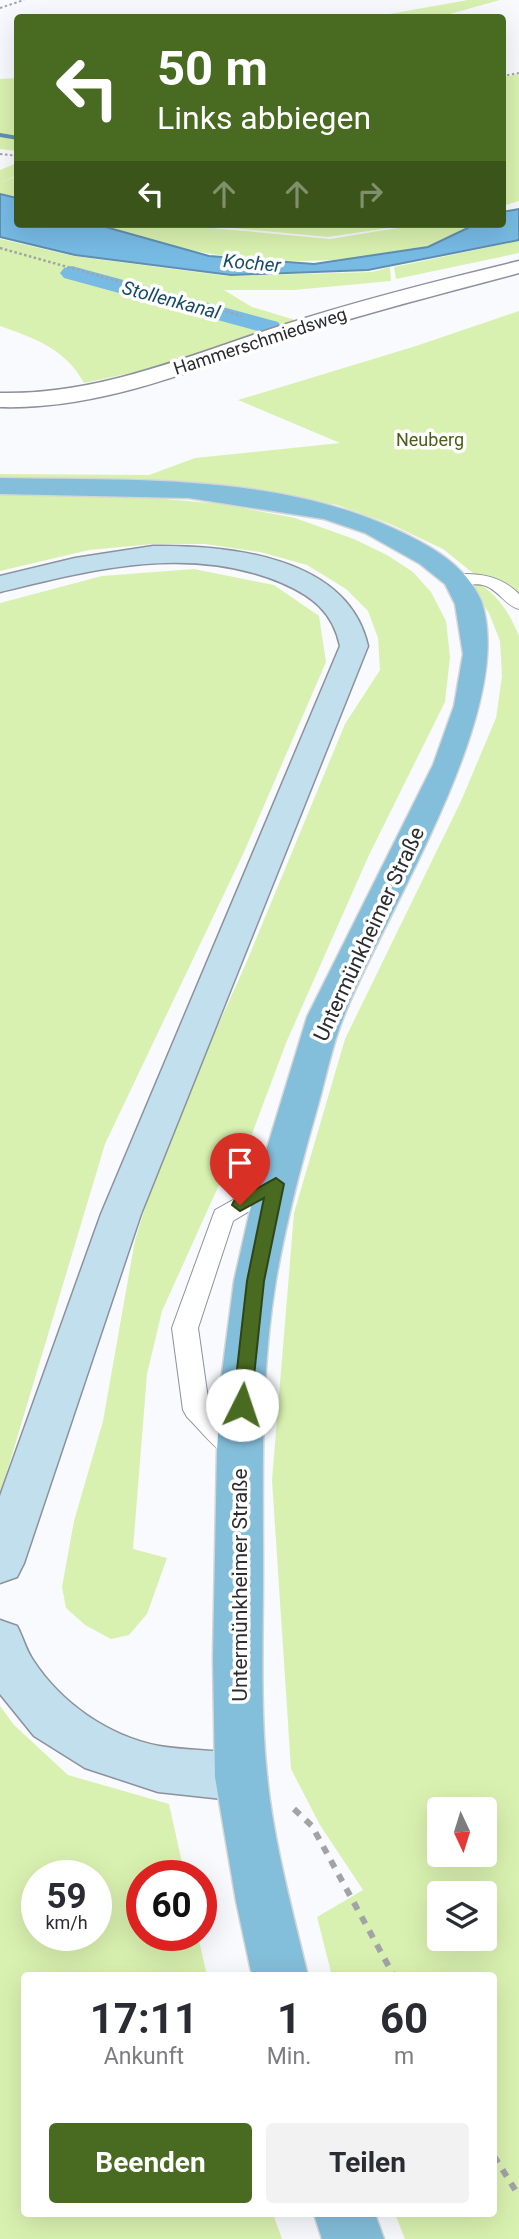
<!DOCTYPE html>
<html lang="de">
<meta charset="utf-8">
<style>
body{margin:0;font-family:Roboto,sans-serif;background:#f2f2f3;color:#2b2b33;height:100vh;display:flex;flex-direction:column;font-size:26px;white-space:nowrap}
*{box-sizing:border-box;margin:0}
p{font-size:23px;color:#7c7c81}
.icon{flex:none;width:38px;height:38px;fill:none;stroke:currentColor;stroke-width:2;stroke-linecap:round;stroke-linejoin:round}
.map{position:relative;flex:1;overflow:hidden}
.panel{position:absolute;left:21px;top:1972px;width:476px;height:245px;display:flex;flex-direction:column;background:#fff;border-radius:7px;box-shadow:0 7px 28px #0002}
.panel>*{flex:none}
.hud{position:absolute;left:14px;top:14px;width:492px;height:214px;border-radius:7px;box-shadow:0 7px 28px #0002;background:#496a21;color:#fff;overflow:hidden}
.needle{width:46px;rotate:176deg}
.fabs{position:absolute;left:427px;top:1797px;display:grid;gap:14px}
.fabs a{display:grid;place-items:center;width:70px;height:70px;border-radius:7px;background:#fff;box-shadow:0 7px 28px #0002;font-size:35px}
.speed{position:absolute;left:21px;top:1860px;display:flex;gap:14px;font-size:35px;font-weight:700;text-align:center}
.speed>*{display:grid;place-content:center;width:91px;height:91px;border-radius:50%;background:#fff;box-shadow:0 7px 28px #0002;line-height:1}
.speed small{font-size:18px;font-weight:400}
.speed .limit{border:10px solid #d22;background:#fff;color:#111}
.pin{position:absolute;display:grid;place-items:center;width:60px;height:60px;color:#fff;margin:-72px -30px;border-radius:50% 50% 50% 0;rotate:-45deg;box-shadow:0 0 7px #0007}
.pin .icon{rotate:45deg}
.me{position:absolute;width:77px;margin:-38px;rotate:4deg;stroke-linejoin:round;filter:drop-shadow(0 0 5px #0008)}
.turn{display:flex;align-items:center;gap:24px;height:147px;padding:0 28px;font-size:32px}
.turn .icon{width:91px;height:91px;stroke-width:2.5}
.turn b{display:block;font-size:49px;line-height:60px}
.lanes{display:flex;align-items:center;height:66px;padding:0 28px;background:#0003;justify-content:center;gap:35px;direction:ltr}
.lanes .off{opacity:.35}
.eta{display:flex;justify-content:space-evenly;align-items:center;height:119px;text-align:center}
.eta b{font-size:42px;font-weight:700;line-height:49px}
.cta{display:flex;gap:14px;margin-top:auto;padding:14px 28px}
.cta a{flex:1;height:80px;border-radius:7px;background:#496a21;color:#fff;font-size:28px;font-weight:700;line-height:80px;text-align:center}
.cta a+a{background:#f2f2f3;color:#2b2b33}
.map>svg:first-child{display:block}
</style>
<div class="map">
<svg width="519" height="2239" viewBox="0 0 519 2239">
<rect width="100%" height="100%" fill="#f8fafe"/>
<path fill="#d9f1b0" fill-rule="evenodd" d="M468 0H500L439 17H373Z
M519 74V201L502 206V77Z
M17 78V151L0 149V79Z
M17 163V175L1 183 17 176V197L0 193V170Z
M98 224H169L330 239 422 224H474C459 231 442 243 425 247 317 272 202 263 98 224Z
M190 224H415L328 237Z
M0 239 73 256 227 276 372 272 390 267 391 281 294 290H224L252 307 295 320 164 366 84 383C66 349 34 338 0 326Z
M519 241V253L396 279 394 267Z
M519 311V602L484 582 443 549 390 524 337 505 241 487 138 480 0 479V474L149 475 195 458 340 443 238 400 416 346Z
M0 495 131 496 222 504 295 518 354 539 387 555 413 572 431 592 446 621 450 657 445 702 369 855 286 1043 249 1142 218 1187 162 1311 147 1374 133 1549 167 1558 147 1614 129 1635 111 1639 85 1625 66 1608 62 1587 74 1521 103 1421 135 1240 166 1141 247 961 345 724 380 670 378 638 368 611 346 589 307 565 260 552 205 544H153L89 550 0 571Z
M194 569 274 585 319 616 326 662 244 852 105 1144 0 1495V603L102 576Z
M476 582C498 594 510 614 519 636V2239H405L395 2214H494V1976H332L317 1917 363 1890 320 1825 291 1769 272 1480 294 1213 345 1039 461 801 496 718 502 676 500 641 489 613 469 583ZM439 1810H485V1855H439ZM439 1894H485V1939H439Z
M0 1706 14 1725 68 1775 169 1804 185 1876H142V1936H198L207 1976H24V2214H273L282 2239H0ZM37 1876H96V1936H37Z"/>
<path fill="#77bbe5" stroke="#6090af" stroke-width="2" d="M0 194 17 198 18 224H95L209 256 314 264 428 247 476 224H502V212L519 209V240L368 270 231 275 75 255 0 237Z"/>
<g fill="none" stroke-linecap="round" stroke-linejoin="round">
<path fill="#6090af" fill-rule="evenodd" d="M0 133 18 136V140L0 137Z"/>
<path fill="#77bbe5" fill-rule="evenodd" d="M72 266 278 322 281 327 278 332 269 334 64 278 60 273 64 268Z"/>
<defs>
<path id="service" d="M466 574C487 574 504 579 519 594V609C506 606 499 591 486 586 474 581 457 589 448 580L450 577Z
M276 1176 284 1178 288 1184 284 1190 233 1221 198 1328 209 1406 248 1444 252 1451 248 1458C225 1466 203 1432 187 1417L183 1410 172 1328 215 1210Z"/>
<path id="minor" d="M519 261V273C445 293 371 311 298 335 200 366 105 410 0 407V393C100 395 189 355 283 325 360 300 440 280 519 261Z"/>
<path id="secondary" d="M153 546C228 545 348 556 368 646L141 1214 24 1563 17 1577 0 1583V1496L101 1214 340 646C333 612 312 596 282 583 190 544 93 569 0 592V576L75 558Z
M0 1620 17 1626C23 1637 26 1650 33 1660 61 1703 108 1736 159 1746 193 1752 227 1748 259 1760L267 1777 259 1794 241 1801 158 1792 85 1768 34 1736 0 1694Z"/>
<path id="primary" d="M0 478C139 481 293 472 419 541 445 555 468 572 481 600 519 707 384 913 344 1016 332 1045 326 1078 317 1109 301 1165 286 1222 276 1280 260 1376 263 1474 263 1571 263 1639 260 1708 267 1775 273 1840 293 1913 308 1976H252L236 1901 215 1777 213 1658 217 1451 221 1381 234 1281 256 1184 307 1017 433 765 454 706 463 654 455 604 445 584 420 564 365 533 324 519 189 498 0 494Z
M314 2214H375L384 2239H322Z"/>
</defs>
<use href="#service" stroke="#8d919c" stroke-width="2"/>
<use href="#minor" stroke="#8d919c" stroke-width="3"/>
<use href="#secondary" stroke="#8d919c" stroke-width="3"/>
<use href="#primary" stroke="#d4d5d6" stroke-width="3"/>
<path stroke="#a1a3a7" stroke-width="2" stroke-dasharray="2.5 2.5" stroke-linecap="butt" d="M0 8 24 0
M502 76 519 73
M0 154 18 156"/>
<path stroke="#a1a3a7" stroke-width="2.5" stroke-dasharray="2.5 2.5" stroke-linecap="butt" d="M0 248 242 316"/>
<path stroke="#a1a3a7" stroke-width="6" stroke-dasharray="8 8" stroke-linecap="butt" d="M294 1809 312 1826 394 1976
M494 2156 519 2196"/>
<use href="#service" fill="#fff" fill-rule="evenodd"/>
<use href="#minor" fill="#fff" fill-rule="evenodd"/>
<use href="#secondary" fill="#c1dfec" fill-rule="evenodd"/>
<use href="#primary" fill="#83beda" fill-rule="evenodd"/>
</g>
<path fill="#496a21" stroke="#2f4515" stroke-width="2" d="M276 1178 284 1184 264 1281 251 1405 249 1410H236L233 1405 247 1281 264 1198 240 1211 232 1205 234 1201Z"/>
<g text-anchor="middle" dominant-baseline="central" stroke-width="7" stroke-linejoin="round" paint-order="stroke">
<g font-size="18" fill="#2a2c30" stroke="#fff">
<text transform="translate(260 341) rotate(-18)">Hammerschmiedsweg</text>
</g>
<g font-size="18" fill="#4a5e18" stroke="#fff">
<text x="430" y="439">Neuberg</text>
</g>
<g font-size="19" font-style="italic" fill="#174c69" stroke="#fff">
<text transform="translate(252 263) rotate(5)">Kocher</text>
<text transform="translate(171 300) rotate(15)">Stollenkanal</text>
</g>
<g font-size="21" fill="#2a2c30" stroke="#fff">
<text transform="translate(369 934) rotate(-65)">Untermünkheimer Straße</text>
<text transform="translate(240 1585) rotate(-90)">Untermünkheimer Straße</text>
</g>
</g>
</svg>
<div class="fabs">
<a><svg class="needle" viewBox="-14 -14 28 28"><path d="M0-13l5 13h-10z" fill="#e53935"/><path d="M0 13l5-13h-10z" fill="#7c7c81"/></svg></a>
<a><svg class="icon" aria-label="layers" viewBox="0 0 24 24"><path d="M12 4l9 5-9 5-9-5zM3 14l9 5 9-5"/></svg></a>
</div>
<div class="speed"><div>59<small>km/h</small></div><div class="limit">60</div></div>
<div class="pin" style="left:240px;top:1205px;background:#d93025"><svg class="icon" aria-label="arrive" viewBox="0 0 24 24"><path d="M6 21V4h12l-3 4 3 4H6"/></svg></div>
<svg class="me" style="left:242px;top:1405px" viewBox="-20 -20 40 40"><circle r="19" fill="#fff"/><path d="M0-13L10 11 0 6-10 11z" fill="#496a21"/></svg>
<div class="hud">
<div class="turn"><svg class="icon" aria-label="left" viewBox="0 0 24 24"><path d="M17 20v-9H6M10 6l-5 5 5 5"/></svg><div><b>50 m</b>Links abbiegen</div></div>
<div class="lanes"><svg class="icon" aria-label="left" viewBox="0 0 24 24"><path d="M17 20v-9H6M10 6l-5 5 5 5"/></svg><svg class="icon off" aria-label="ahead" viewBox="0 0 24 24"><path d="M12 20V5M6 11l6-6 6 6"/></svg><svg class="icon off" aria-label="ahead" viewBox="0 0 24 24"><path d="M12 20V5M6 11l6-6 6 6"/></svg><svg class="icon off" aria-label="right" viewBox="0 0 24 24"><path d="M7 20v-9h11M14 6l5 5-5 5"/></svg></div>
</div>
<section class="panel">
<div class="eta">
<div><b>17:11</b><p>Ankunft</p></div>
<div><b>1</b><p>Min.</p></div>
<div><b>60</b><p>m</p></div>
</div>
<div class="cta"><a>Beenden</a><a>Teilen</a></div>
</section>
</div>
